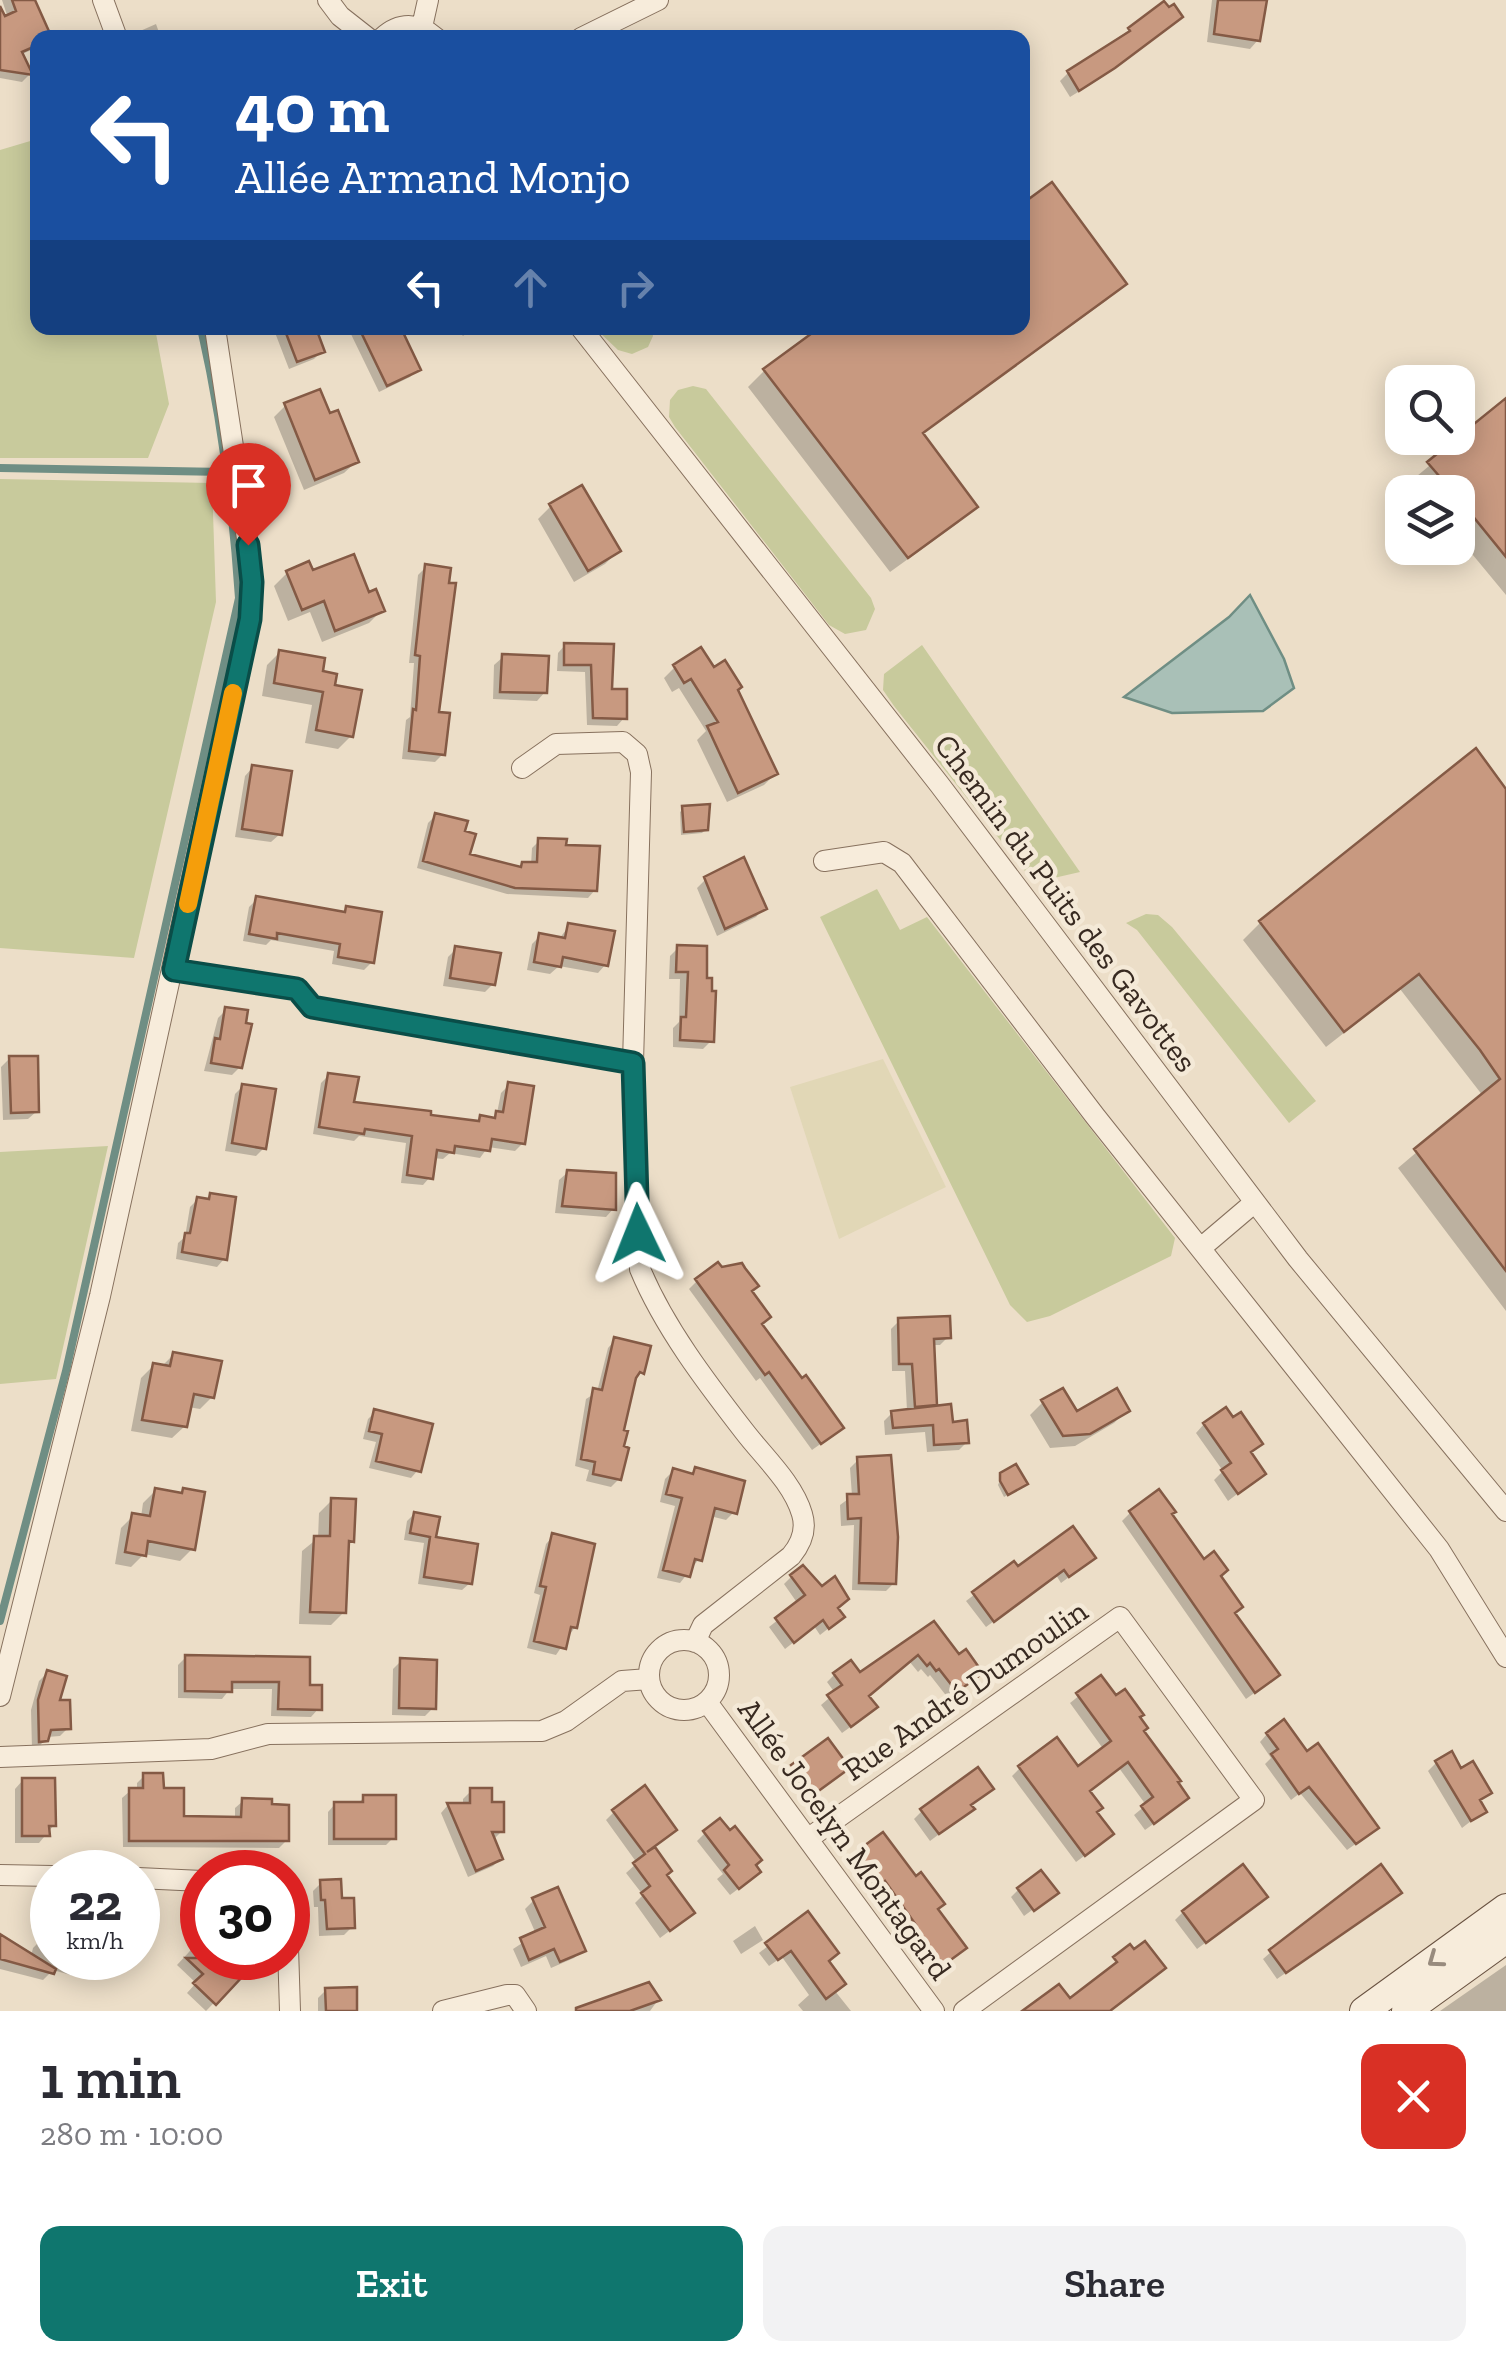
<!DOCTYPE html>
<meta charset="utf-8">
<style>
body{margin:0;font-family:"Zilla Slab",serif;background:#f2f2f3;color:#2b2b33;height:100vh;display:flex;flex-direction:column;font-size:38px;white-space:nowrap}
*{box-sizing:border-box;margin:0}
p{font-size:32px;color:#7c7c81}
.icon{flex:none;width:55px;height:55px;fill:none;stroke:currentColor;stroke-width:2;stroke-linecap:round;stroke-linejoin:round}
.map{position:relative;height:2011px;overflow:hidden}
.side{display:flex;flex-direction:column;background:#fff;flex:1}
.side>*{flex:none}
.guide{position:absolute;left:30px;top:30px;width:1000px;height:305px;border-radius:20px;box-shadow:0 5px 25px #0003;background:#1a4fa0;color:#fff;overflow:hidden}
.tools{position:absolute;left:1385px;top:365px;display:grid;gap:20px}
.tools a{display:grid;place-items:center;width:90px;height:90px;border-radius:20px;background:#fff;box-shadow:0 5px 25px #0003;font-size:50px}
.speed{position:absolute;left:30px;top:1850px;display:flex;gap:20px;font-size:50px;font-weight:700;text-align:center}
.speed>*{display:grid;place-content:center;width:130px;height:130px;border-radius:50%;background:#fff;box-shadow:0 5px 25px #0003;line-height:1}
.speed small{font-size:25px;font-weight:400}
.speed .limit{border:15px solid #d22;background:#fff;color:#111}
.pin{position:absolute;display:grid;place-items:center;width:85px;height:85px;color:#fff;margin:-102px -42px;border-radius:50% 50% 50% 0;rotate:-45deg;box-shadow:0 0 10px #0007}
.pin .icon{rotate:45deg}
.me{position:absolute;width:110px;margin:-55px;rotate:358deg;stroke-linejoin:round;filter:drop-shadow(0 0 8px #0008)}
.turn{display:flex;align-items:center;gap:35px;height:210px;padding:0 40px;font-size:45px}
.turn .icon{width:130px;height:130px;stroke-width:2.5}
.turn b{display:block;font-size:70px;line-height:85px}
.lanes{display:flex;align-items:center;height:95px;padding:0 40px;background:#0003;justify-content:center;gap:50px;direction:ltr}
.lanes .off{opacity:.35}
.round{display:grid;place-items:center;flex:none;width:105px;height:105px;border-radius:20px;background:#f2f2f3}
.headline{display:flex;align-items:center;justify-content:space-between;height:170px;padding:0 40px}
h1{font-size:60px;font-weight:600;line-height:75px}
.primary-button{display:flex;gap:20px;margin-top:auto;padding:20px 40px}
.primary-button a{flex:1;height:115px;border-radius:20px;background:#0f766e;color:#fff;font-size:40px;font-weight:600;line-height:115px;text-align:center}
.primary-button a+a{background:#f2f2f3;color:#2b2b33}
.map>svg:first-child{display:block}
</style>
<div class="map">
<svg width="1506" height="2011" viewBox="0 0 1506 2011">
<rect width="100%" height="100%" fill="#ecdec8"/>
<path fill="#e1d7b6" d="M883 1059 946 1187 839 1239 790 1087Z"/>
<path fill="#c8ca9c" d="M37 139 38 328H155L169 404 148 458H0V150Z
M595 328H651L653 336 648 347 632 354 618 350Z
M693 386 706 389 871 598 875 609 866 630 845 634 829 625 675 427 669 417 670 400 678 390Z
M0 479 212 483 216 602 134 958 0 948Z
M922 645 1080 872 1045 880 1025 871 894 706 883 690 884 674Z
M877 889 900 930 927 917 1175 1238 1171 1256 1050 1316 1027 1322 1010 1305 820 917Z
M1146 914 1158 915 1172 927 1316 1101 1289 1123 1137 930 1126 923Z
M108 1146 56 1379 0 1384V1152Z"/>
<path fill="#a9c0b7" stroke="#6f8e84" stroke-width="2.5" d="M1250 595 1284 659 1294 688 1263 711 1172 713 1124 697 1229 617Z"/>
<path fill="#0003" d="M2 0H32L38 47 20 55 30 74 22 82 0 78V24L8 18Z
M1212 0H1264L1258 40 1250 49 1207 42Z
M156 24 161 38H128L131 35Z
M1172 24 1104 76 1070 97 1060 81 1068 73 1129 30Z
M1124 284 1107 300 921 435 975 507 958 523 890 572 748 387 764 371 823 328H1022Z
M277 328H313L322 351 314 359 289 369 274 330Z
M348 328H398L418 369 410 377 379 392Z
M456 328H474L463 336Z
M1506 402V595L1458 537V492H1421L1411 481Z
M286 405 329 416 356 462 344 473 304 490 274 417Z
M551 506 618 551 605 564 574 582 538 519Z
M426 567 436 714 443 754 435 762 402 759 406 720 410 717 414 663H409L418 575Z
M287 573 312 574 368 595 382 610 369 623 322 642 310 612 288 621 274 586Z
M565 645 611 646 610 692 624 718 617 726 587 725 585 672 557 671 558 653Z
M280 652 320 673 332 687 351 736 338 749 305 743 312 705 262 696 267 665Z
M503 657 545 692 537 701 493 699 494 665Z
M675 667 713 671 735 690 775 774 764 785 727 802 697 740 706 731 679 688 672 692 664 678Z
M253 767 280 834 271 842 235 837 245 776Z
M1506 793V1311L1398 1168 1483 1096 1400 989 1326 1047 1243 940 1260 923Z
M683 809 706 829 702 833 681 835 680 812Z
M436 815 462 833 467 856 518 869 523 865H531L532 848 539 841 564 847 595 890 588 898 507 894 417 868 428 823Z
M706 879 764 908 756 917 717 936 697 888Z
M257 899 342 914 347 909 372 962 364 970 332 964 334 951 271 940 266 945 243 941 249 907Z
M569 926 606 964 598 973 559 966 550 974 527 970 532 944 540 936 559 939Z
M678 948H705L711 1041 703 1049 673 1047V1028L679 1022 680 979H669L670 956Z
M456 949 493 984 485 992 443 986 448 957Z
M226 1010 240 1067 232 1075 204 1071 218 1018Z
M10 1058 37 1111 28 1119 3 1120 1 1067Z
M329 1075 351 1104 475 1123 481 1118 491 1120 497 1113 501 1093 509 1085 523 1143 515 1151 488 1147 480 1158 450 1153 443 1159 433 1158 430 1177 423 1185 401 1183 406 1143 359 1136 354 1141 313 1134 321 1083Z
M243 1086 264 1148 256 1156 225 1151 235 1094Z
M568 1172 614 1208 606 1217 555 1213 559 1180Z
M210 1195 224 1259 217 1267 176 1259 178 1243 185 1237 190 1207 198 1199 205 1201Z
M697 1281 749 1292 760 1325 833 1435 812 1450 760 1378 756 1381 689 1289Z
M899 1321 948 1337 940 1345H932L935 1408 967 1442 959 1450 927 1452 925 1432 885 1435 884 1421 892 1413 907 1411 905 1371H892L891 1329Z
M615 1340 642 1372 633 1381 621 1432 619 1479 611 1487 586 1481 589 1470 575 1466 586 1399 597 1392 608 1348Z
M174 1354 212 1397 200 1409 188 1407 185 1426 172 1438 131 1431 141 1378 153 1366 161 1367Z
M1043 1402 1076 1415 1127 1410 1114 1423 1075 1446 1050 1448 1030 1415Z
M375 1412 418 1470 411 1478 369 1468 376 1442 363 1439 368 1419Z
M1204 1424 1249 1454 1263 1474 1228 1501 1214 1480 1223 1471 1196 1433Z
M858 1460 894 1583 886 1591 852 1590 854 1525 841 1526 840 1505 852 1496 850 1468Z
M696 1470 734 1512 726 1520 710 1516 699 1559 680 1583 657 1578 675 1506 660 1502 665 1479 673 1471 690 1476Z
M1002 1475 1021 1487 1004 1497 998 1485Z
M155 1491 180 1495 184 1491 193 1548 180 1561 144 1554 131 1567 115 1564 121 1528 133 1516 141 1517 143 1503Z
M332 1500 352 1541 346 1546 344 1612 331 1625 299 1624 302 1551 318 1538 319 1513Z
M1130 1513 1169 1515 1203 1562 1268 1683 1246 1699 1122 1521Z
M414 1514 470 1583 462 1590 418 1584 424 1543 404 1540 407 1521Z
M553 1536 575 1627 556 1655 527 1648 540 1595 534 1593 546 1544Z
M1013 1565 1017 1570 1085 1565 1061 1583 1056 1575 986 1627 966 1601Z
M792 1576 835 1609 834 1624 820 1635 814 1626 785 1649 769 1627 798 1604 784 1584Z
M934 1625 972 1680 948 1698 930 1675 928 1677 921 1669 918 1672 909 1661 867 1696V1715L842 1733 821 1705 835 1693 827 1682 834 1675H859Z
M186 1657 307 1687 319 1708 311 1717 271 1716 272 1689H230L222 1699 178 1698V1665Z
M401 1661 433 1708 425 1716 392 1715 393 1669Z
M48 1672 68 1728 60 1736 47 1737 37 1749H32L31 1710 39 1681Z
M1100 1679 1137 1718 1178 1806 1145 1830 1134 1815 1146 1805 1119 1768 1087 1792 1103 1842 1076 1862 1012 1776 1020 1768 1078 1769 1104 1750 1070 1703Z
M1267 1734 1368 1835 1347 1850 1300 1793 1291 1800 1265 1764 1271 1758 1260 1742Z
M1436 1763 1460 1771 1489 1792 1478 1802 1484 1811 1462 1828 1428 1771Z
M792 1767 840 1775 805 1800 786 1774Z
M144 1776 161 1790 182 1819 235 1820V1808L243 1801 287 1840 279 1848 123 1847 122 1798 130 1791 137 1790V1783Z
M23 1780 54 1825 39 1843H15V1789Z
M471 1791 489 1805 502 1831 493 1840 500 1859 493 1866 468 1877 441 1813 448 1805H463V1799Z
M364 1797 393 1838 386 1845H328V1812L335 1804 357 1805Z
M969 1806 963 1816 930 1841 914 1819 922 1811Z
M614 1812 652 1848 669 1871 665 1875 684 1920 660 1938 635 1903 643 1895 626 1873 637 1863 606 1820Z
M705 1833 753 1865 750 1880 730 1895 717 1879 723 1874 697 1841Z
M859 1853 915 1879 935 1910 956 1956 932 1974 905 1938 909 1934 876 1888 873 1890 851 1861Z
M321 1883 340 1901 352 1927 344 1935 319 1936 318 1907H314L313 1891Z
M1019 1889 1051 1896 1024 1916 1011 1897Z
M1399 1893 1277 1979 1263 1959 1271 1952Z
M534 1900 583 1950 574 1958 551 1968 546 1956 521 1967 513 1949 536 1934 525 1909Z
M1257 1904 1197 1949 1175 1920 1183 1912Z
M807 1915 835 1991 851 2011H803L798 2005 809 1995 782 1957 769 1966 759 1953Z
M755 1926 763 1940 741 1954 733 1941Z
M52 1934V1958H85L82 1967 74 1976 53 1970 43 1980 0 1969V1937L31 1956 33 1948 41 1940 50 1942Z
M200 1940 202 1958H218L239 1977 206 2011 187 1993 196 1983 177 1965Z
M1506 1965V2011H1440Z
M326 1990 355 2011H318V1998Z
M658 2000 650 2011H584Z"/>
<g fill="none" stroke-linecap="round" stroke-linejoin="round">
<path stroke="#6f8e84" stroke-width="8" d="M0 468 225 472
M0 1621 66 1371 239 598C233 508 221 416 201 328"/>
</g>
<path fill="#c89980" stroke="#845a45" stroke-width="2.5" d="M12 0H35L52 38H38V45L22 52 33 75 0 70V6L5 16 16 11Z
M1218 0H1267L1260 41 1214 34Z
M1164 1 1169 7 1174 4 1183 17 1115 68 1079 91 1067 71 1130 31 1128 28Z
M1052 182 1127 284 923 433 978 507 908 558 763 369 819 328H1022V204Z
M284 328H316L325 352 297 362Z
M359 328H401L421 370 387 386Z
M320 389 330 413 338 410 359 462 315 480 284 403Z
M1506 398V557L1458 498V492H1453L1427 462Z
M582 485 621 551 588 571 549 504Z
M354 554 369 592 376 589 385 611 335 631 324 601 302 610 286 571 309 561 313 570Z
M425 564 451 568 449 583H456L439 712 450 713 445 755 409 751 413 709 416 710 420 656 415 655Z
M564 643 614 644 612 689H627V719L593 718 591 665H564Z
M701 647 714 667 725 660 742 687 738 690 778 774 738 793 707 726 718 722 691 679 684 683 673 665Z
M279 650 325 658 323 671 337 674 335 685 362 690 353 737 316 730 323 692 274 683Z
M502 654 549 656 547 693 500 692Z
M1476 748 1506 789V1271L1414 1149 1500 1079 1480 1050 1419 974 1344 1032 1259 921Z
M252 765 292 771 282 835 242 829Z
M710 804 708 830 684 832 682 806Z
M435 813 468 821 465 831 476 834 470 854 521 867 522 862H537L538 838 567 839 566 845 600 846 597 891 515 888 423 861Z
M744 857 767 909 725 929 704 877Z
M256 896 345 912 346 906 382 912 374 963 338 957 340 944 277 933V939L249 934Z
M568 923 615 931 608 966 563 957 561 967 534 962 539 933 565 938Z
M677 945 707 946V978H712V991H716L714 1042 680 1040 681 1017H686L688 972H676Z
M455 946 501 953 495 985 450 978Z
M225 1007 248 1010 246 1023 252 1024 242 1068 211 1063 215 1038 220 1039Z
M9 1056H38L39 1112 11 1113Z
M328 1073 359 1077 354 1102 431 1111V1115L479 1121 480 1115 495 1118 496 1111 503 1112 508 1082 534 1086 525 1144 492 1139 490 1151 455 1146 454 1153 437 1150 433 1179 407 1175 412 1136 365 1129 364 1134 319 1127Z
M242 1084 276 1089 266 1149 232 1143Z
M567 1170 616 1173V1210L562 1206Z
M210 1193 236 1197 227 1260 182 1252 185 1233H190L197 1197 209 1199Z
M718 1262 722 1267 742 1263 745 1268 759 1286 752 1291 771 1317 762 1324 802 1378 806 1375 844 1428 821 1444 769 1372 765 1375 695 1279Z
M950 1316 951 1338 934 1339 937 1405 915 1407 912 1364H899L898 1318Z
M614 1337 651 1346 644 1374 640 1372 636 1378 624 1430 628 1431 624 1446 629 1448 621 1480 593 1474 595 1462 581 1459 593 1388 602 1390Z
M173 1352 222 1361 214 1398 194 1394 187 1427 142 1420 153 1363 170 1366Z
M1063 1388 1077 1411 1117 1388 1130 1411 1090 1434 1063 1436 1041 1400Z
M951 1404 953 1422 967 1420 969 1443 934 1445 933 1425 893 1428 891 1411Z
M1226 1407 1233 1417 1241 1412 1263 1444 1251 1452 1266 1474 1238 1494 1221 1470 1231 1463 1203 1423Z
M374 1409 433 1424 421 1472 376 1461 382 1434 369 1431Z
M891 1455 898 1537 896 1584 859 1583 861 1518 848 1519 847 1494H859L857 1457Z
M1016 1464 1028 1484 1008 1495 1000 1481V1473Z
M695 1467 745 1481 737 1514 715 1508 702 1561 695 1559 690 1577 663 1570 682 1498 666 1494 673 1468 693 1474Z
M155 1488 182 1493 183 1488 205 1492 195 1550 148 1541 146 1556 125 1552 132 1513 150 1516Z
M1159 1489 1176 1512 1172 1514 1204 1559 1214 1551 1228 1570 1221 1576 1243 1607 1235 1613 1280 1675 1255 1693 1129 1511Z
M331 1498 356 1499 354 1542 349 1541 346 1613 310 1612 314 1536H330Z
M414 1512 440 1517 436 1537 478 1544 472 1584 424 1577 430 1537 410 1533Z
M1073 1526 1096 1558 1069 1577 1064 1570 994 1622 972 1592 1014 1561 1018 1566Z
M552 1533 595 1544 577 1628 571 1627 566 1649 534 1641 546 1587 540 1586Z
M803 1565 822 1586 835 1576 849 1599 838 1608 845 1617 829 1629 823 1620 794 1643 775 1618 805 1595 790 1575Z
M934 1621 959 1654 966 1649 983 1673 957 1692 939 1669 936 1671 930 1663 927 1666 918 1655 869 1696 878 1707 851 1727 827 1695 842 1685 833 1673 851 1660 860 1672Z
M185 1655 310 1657V1685H322V1710L278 1709 279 1682H232V1692L185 1691Z
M400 1658 437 1660 436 1709 399 1708Z
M47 1670 67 1676 60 1700H70L71 1729 51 1730 48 1741 39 1742 38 1700Z
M1101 1675 1116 1695 1125 1689 1144 1715 1140 1717 1148 1728 1144 1731 1181 1781 1178 1782 1189 1798 1154 1824 1141 1806 1153 1797 1128 1762 1090 1791 1103 1808 1097 1812 1114 1834 1085 1856 1018 1766 1057 1737 1078 1766 1111 1741 1076 1693Z
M1284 1719 1307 1751 1318 1743 1379 1828 1356 1844 1309 1787 1299 1794 1271 1754 1278 1749 1266 1733Z
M828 1738 850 1768 813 1795 791 1765Z
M1452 1751 1461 1768 1473 1761 1492 1793 1480 1800 1487 1812 1471 1821 1435 1761Z
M978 1767 994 1789 971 1805 975 1809 939 1834 920 1809Z
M143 1773H163L164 1788H184V1816L241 1817 242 1798 272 1799V1804L289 1805V1841H129V1788H143Z
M22 1778H55L56 1826H49L50 1836H22Z
M645 1785 677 1830 647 1852 655 1847 672 1871 667 1875 695 1913 670 1931 641 1893 650 1886 633 1863 645 1854 612 1810Z
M470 1788H492V1802H504V1832H492L503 1859 476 1871 447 1803H470Z
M363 1795H396V1839H334V1802H363Z
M720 1818 730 1830 735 1826 762 1860 756 1865 761 1872 739 1889 724 1870 729 1865 703 1831Z
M883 1832 916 1876 921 1872 945 1904 938 1909 967 1948 941 1967 911 1928 916 1925 885 1881 882 1884 857 1851Z
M1243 1864 1268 1897 1206 1943 1182 1911Z
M1381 1864 1402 1893 1286 1973 1269 1950Z
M1041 1870 1059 1893 1034 1911 1017 1888Z
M341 1879 342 1898H354L355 1928 327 1929 325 1900H321L320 1880Z
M558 1887 586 1951 560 1962 554 1949 529 1960 520 1938 545 1927 532 1898Z
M808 1911 839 1953 829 1961 846 1984 826 1999 791 1951 778 1960 765 1943Z
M0 1934 56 1969 54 1974 0 1959Z
M1145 1941 1166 1968 1110 2011H1022L1059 1984 1070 1998 1117 1962 1113 1957 1130 1944 1134 1949Z
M186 1958H222L242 1977 216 2005 193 1983 203 1974Z
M649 1982 661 2000 630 2011H576V2008Z
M357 1987V2011H326L325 1988Z"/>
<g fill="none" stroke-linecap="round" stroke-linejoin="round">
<defs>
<path id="street" d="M103 0 117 38
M328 0 340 16 368 38
M422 27 428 0
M382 38C399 22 418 22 436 38
M581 38 658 0
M581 328 939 784 1298 1259 1506 1511
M522 768 556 744 623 742 637 754 641 772 633 1063
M824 861 884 852 902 863 1095 1116 1439 1549 1506 1657
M174 969 297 989 311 1007 633 1063 640 1269C664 1327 706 1382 744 1431 763 1456 793 1483 802 1514 807 1530 801 1544 791 1556L703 1625 695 1642
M1202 1247 1255 1202
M649 1675a35 35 0 1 1 70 0a35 35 0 1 1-70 0Z
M0 1696 100 1296 249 619 252 582 248 545 215 328
M707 1702 934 2011
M0 1757 211 1749 268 1734 542 1731 566 1721 622 1681 649 1679
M809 1838 1120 1617 1254 1800 964 2011
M0 1875 52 1876
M138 1878 202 1881
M288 1947 290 2011
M443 2011 507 1995H515L526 2011"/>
<path id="secondary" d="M1364 2011 1506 1908
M1406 2011 1506 1939"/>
</defs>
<use href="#street" stroke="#87715e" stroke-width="22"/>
<use href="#secondary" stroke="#695241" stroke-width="30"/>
<use href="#street" stroke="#f7ecdb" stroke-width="20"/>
<use href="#secondary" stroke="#f7ecdb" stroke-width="28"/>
</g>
<defs><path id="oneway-chevron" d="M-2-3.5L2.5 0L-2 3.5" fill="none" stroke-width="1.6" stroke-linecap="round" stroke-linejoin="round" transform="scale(2.5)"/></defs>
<use stroke="#988b7e" href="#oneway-chevron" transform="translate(1435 1960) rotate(144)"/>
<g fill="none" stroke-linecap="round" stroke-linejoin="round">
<defs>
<path id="route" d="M248 545 252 582 250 619 174 970 297 989 312 1007 633 1063 638 1234"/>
</defs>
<use href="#route" stroke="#0a4d48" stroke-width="25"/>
<use href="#route" stroke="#0f766e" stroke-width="18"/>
<path stroke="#f59e0b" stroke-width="18" d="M188 904 233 693"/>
</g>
<g text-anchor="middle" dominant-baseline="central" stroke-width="9" stroke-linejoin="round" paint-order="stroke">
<g font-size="32" fill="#382a21" stroke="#f4e9d7">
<text transform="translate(1066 903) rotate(53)">Chemin du Puits des Gavottes</text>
<text transform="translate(965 1690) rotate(-35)">Rue André Dumoulin</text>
<text transform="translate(845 1839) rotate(54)">Allée Jocelyn Montagard</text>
</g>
</g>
</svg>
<div class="tools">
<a><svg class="icon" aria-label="search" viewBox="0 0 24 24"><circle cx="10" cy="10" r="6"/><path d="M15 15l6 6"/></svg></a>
<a><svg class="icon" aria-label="layers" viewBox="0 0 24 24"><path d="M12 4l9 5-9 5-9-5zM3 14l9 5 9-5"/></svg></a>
</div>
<div class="speed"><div>22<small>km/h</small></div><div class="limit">30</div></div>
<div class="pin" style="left:248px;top:545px;background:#d93025"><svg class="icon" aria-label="arrive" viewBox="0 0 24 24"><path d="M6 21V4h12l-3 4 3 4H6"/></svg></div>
<svg class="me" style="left:638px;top:1234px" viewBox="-20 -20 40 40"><path d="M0-17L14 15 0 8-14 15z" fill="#0f766e" stroke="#fff" stroke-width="4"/></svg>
<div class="guide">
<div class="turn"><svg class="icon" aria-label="left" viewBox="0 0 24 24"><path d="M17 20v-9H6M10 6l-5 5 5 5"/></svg><div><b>40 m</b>Allée Armand Monjo</div></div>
<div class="lanes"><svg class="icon" aria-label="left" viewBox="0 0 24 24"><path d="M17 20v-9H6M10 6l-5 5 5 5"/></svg><svg class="icon off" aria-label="ahead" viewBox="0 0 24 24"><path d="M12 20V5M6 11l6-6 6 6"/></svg><svg class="icon off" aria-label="right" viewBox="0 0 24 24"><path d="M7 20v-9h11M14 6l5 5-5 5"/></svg></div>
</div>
</div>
<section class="side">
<div class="headline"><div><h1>1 min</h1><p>280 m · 10:00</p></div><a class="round" style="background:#d93025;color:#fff"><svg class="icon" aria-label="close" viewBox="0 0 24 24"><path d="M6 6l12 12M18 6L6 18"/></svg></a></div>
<div class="primary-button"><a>Exit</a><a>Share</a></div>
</section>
